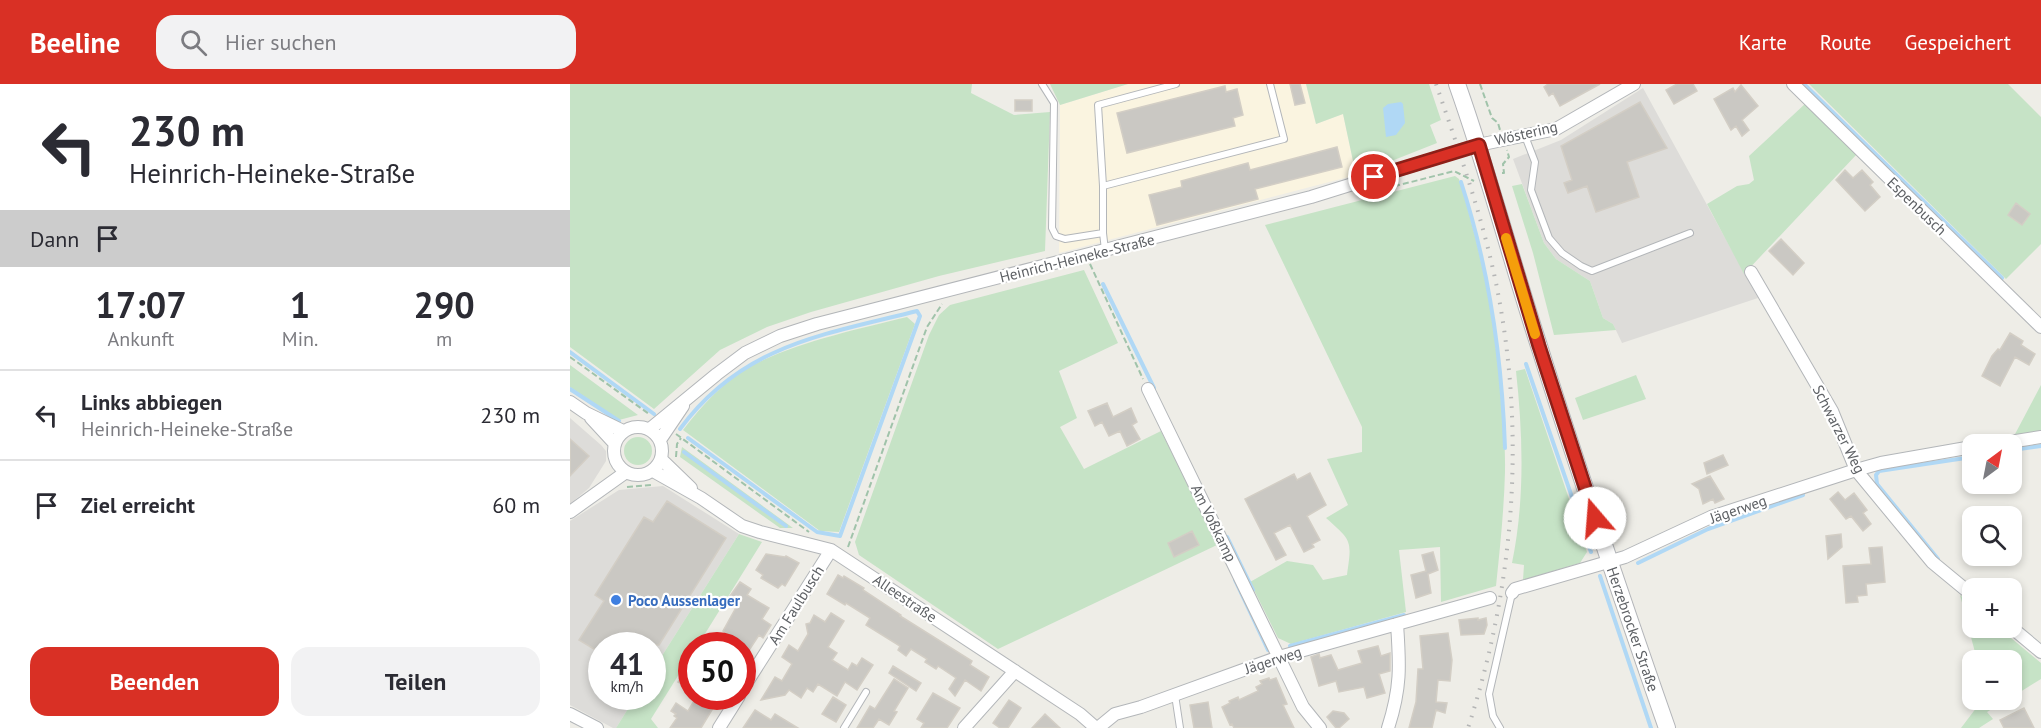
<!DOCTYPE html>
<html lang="de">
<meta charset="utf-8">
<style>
body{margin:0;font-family:"PT Sans",sans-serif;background:#f2f2f3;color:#2b2b33;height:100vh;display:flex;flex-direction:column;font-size:22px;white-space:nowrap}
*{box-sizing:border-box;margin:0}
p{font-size:20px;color:#7c7c81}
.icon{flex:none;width:33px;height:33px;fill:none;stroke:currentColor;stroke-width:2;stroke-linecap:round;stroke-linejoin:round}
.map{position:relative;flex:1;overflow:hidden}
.sheet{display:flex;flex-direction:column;background:#fff;width:570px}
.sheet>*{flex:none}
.banner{background:#fff;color:#2b2b33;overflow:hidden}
.needle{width:39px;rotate:32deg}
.fabs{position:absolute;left:1392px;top:350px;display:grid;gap:12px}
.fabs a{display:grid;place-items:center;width:60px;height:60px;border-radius:12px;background:#fff;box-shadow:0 3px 9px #0003;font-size:30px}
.speed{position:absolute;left:18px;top:548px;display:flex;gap:12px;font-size:30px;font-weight:700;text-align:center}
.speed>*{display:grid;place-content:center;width:78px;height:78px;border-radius:50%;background:#fff;box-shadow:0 3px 9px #0003;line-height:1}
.speed small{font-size:15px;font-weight:400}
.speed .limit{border:9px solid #d22;background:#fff;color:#111}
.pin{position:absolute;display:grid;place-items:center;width:51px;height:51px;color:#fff;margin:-26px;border:3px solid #fff;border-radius:50%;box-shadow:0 2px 6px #0007}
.me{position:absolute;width:66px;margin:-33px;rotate:342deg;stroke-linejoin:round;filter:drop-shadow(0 0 4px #0008)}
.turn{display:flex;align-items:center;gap:21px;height:126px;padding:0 30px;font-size:27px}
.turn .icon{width:78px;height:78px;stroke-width:2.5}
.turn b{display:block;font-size:42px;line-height:51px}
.then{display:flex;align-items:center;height:57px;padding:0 30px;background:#0003;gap:12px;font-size:22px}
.eta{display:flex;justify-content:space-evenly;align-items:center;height:102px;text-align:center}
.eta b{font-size:36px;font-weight:600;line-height:42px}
.button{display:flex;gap:12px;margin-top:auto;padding:12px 30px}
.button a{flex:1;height:69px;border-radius:18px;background:#d93025;color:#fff;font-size:24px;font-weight:600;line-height:69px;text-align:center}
.button a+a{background:#f2f2f3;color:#2b2b33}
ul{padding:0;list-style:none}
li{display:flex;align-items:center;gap:18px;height:90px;padding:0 30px;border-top:2px solid #e1e1e2}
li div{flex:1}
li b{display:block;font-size:22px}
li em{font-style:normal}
header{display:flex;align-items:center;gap:36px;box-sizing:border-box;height:84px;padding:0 30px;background:#d93025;color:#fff}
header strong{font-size:28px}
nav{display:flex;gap:33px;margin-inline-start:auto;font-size:21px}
.search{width:420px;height:54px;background:#f2f2f3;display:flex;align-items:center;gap:15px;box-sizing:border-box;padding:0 21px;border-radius:18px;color:#7c7c81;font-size:22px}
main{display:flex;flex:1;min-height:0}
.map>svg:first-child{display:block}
</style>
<header>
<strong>Beeline</strong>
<div class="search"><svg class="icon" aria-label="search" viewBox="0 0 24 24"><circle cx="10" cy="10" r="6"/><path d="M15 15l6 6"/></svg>Hier suchen</div>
<nav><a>Karte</a><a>Route</a><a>Gespeichert</a></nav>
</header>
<main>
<section class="sheet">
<div class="banner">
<div class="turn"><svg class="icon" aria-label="left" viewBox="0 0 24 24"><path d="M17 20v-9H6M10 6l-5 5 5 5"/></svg><div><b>230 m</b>Heinrich-Heineke-Straße</div></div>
<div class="then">Dann<svg class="icon" aria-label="arrive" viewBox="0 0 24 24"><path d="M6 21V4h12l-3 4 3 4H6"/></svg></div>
</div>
<div class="eta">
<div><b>17:07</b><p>Ankunft</p></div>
<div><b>1</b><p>Min.</p></div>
<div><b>290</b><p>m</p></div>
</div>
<ul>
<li><svg class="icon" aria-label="left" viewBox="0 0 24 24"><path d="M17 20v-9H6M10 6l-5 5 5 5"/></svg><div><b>Links abbiegen</b><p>Heinrich-Heineke-Straße</p></div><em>230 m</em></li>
<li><svg class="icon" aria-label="arrive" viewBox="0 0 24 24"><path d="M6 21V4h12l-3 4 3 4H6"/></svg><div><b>Ziel erreicht</b></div><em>60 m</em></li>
</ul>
<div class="button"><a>Beenden</a><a>Teilen</a></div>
</section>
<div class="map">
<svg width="1471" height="644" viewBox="0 0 1471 644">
<rect width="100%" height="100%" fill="#eeede7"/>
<path fill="#faf4e0" d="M558 0H736L746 40 773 30 786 91 489 169 490 21Z"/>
<path fill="#dddcd9" d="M1073 4 1188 214 1052 259 1043 240 1033 234 1020 197 986 175 974 159 943 75 991 56Z
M0 334 31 361 36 367V377L19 404 0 420Z
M93 402 169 450 83 586 82 561H32V612H66L46 644H43L0 621V437L49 406Z"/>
<path fill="#c6e3c6" d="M0 0H402L401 9 444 31 480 28 475 167 369 192 241 228 197 243 150 266 84 325 0 263Z
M480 0H558L490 21Z
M736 0H859L871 36 860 41 867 59 786 91 773 30 746 40Z
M1239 0H1438L1471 33V160L1436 195Z
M1236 19 1287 70 1174 190 1137 120 1167 102 1179 100 1184 96 1179 72Z
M885 92 889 95C918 189 936 289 935 388 934 426 930 464 926 502L871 518 870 463 829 466 836 528 721 560 708 554 680 498 717 477 743 481 753 496 777 491C782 456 782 457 756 434L778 421 757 375 792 368V343L695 141Z
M952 100 974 159 986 175 1020 197 1033 234 1043 240 1046 246 984 251 963 169 942 102Z
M514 186 548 259 489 287 507 334 490 343 514 385 591 347 647 461 428 565 289 471 285 458 359 251 369 231 380 221Z
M337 233 345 240 269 448 250 447 113 346C132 321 155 296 183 281 228 258 288 245 337 233Z
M0 281 68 331 49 336 0 303Z
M955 285 1017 468 1010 479 953 496 954 481 942 479C955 416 953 351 946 287Z
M1066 291 1076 315 1013 336 1005 314Z
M1471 301V347L1444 352Z
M54 367a14 14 0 1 1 28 0a14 14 0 1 1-28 0Z
M112 363 223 444H210L110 373Z
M169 450 192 458 128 561H122L121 571 81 635 88 644H46L66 612H82L83 586Z
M1390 511 1402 521V543H1428L1471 579V595L1442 613V576H1407Z
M1413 615H1438L1417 628 1423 635 1409 644H1391Z"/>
<path fill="#b0d8f5" d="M831 18 833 20 835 39 826 51 816 53 813 24 818 20Z"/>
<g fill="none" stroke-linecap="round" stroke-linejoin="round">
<path stroke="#b0d8f5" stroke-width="4" d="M1234 0 1432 194
M891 98C919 184 932 274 935 364
M533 200 584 304
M0 268 84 330
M956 280 1021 468
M0 305 49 337
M110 345C172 261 252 251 347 227L350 232 270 452 247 448 118 354
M1442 366 1471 362
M114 368 216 442
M657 453 683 506
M1368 475 1307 400 1306 391 1309 387 1402 373
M1068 479 1138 445 1233 411
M1030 492 1081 644
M665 496 698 566
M720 562 834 531"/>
</g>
<path fill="#cac8c3" stroke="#d3cec5" stroke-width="1.5" d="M720 0H730L735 19 725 21Z
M978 0H1030L990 22 983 9 979 12 974 3Z
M1107 0H1123L1127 7 1104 20 1096 6Z
M1171 1 1188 22 1172 36 1179 46 1172 52 1166 42 1161 46 1144 15 1163 4 1165 8Z
M655 2 656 8 667 5 673 31 663 34 665 42 557 69 547 29Z
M445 16H462V27H445Z
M1070 18 1097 64 1057 78 1069 113 1026 128 1017 102 998 109 994 99 1002 96 991 62Z
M767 63 772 83 685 105 688 115 587 141 579 111 612 103 611 97 678 79 680 86Z
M1275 86 1283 94 1292 86 1303 98 1300 101 1310 113 1295 127 1266 96Z
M1446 119 1460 130 1452 141 1438 131Z
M1211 155 1234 179 1223 191 1199 167Z
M1440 249 1453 257 1451 261 1465 270 1459 281 1445 273 1430 302 1412 292 1422 272 1428 265 1430 266Z
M537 319 543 333 561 324 567 338 562 341 570 355 557 362 550 347 539 352 532 338 525 342 518 327Z
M0 355 19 372 0 392Z
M1153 371 1158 381 1137 390 1134 379Z
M740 389 756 421 737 432 750 456 742 460 744 463 734 468 720 441 704 449 716 471 706 476 675 415 724 390 727 396Z
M1140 392 1154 415 1145 419 1143 415 1133 420 1129 405 1122 400Z
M1268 408 1275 416 1284 409 1297 426 1293 429 1301 440 1293 447 1281 432 1276 435 1260 415Z
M97 417 156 454 89 561H32V570L9 556 34 517 25 511 74 433 83 438Z
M622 447 629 461 604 473 598 459Z
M1271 450 1272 463 1258 475 1256 452Z
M1312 463 1315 498 1296 500 1297 511 1287 512 1288 518 1276 519 1273 482 1301 480 1299 464Z
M863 468 868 486 858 490 861 509 846 514 841 491 856 487 852 471Z
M196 470 215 473 216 472 229 479 215 502 212 500 208 504 191 494 193 491 186 486Z
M268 491 273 494 274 492 294 504 293 506 331 531 330 532 335 535 402 577 400 581 419 593 411 607 395 596 385 612 379 605 386 594 368 582 366 585 355 578 357 575 341 565 336 572 328 566 330 562 296 541 300 534 276 519 275 521 257 510Z
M170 498 181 505 177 511 199 524 192 535 201 541 193 554 189 551 172 577V561H149L156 549 153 547 169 518 160 512Z
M261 529 274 537 258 563 267 569 262 576 278 586 282 579 287 582 292 574 303 581 287 606 275 598 267 612 248 600 243 608 237 604 231 614 219 606 215 611 191 616 205 593 212 597 222 580 212 573 219 561 228 567 238 550 236 540 240 539 244 531 255 538Z
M908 534V536L916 534 917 541 914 550 891 551 889 536Z
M878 549 882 576 880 597 868 596 866 618 877 619 875 629 866 626 862 644H839L846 618 848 585H853L850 552Z
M808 562 811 572 820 569V587L809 590 815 609 797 614 794 603 769 608 766 597 749 602 741 573 749 570 750 574 761 571 768 586 792 579 788 567Z
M323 582 351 599 346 607 319 589Z
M115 588 122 592V606L108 598Z
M699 594 700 596 706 594 717 620 713 621 724 644H664L662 640 660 641 652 623 660 619 659 617 668 613 669 616 688 607 686 603 692 600 690 597Z
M324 595 338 604 324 627 327 628 319 641 309 635 303 644H287L300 622 305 625Z
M363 609 390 624 377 644H351L354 639 347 635Z
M127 612H141L148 616 131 644H100L107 634 104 632 106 630 101 627 106 619 118 627Z
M263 613 276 621 266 638 252 630Z
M439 616 451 624 438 644H430L423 639Z
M638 618 642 644H624L620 621Z
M1454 624 1464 644H1434L1430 636Z
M185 626 201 636 205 630 228 644H173Z
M763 627 774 629 779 635 769 644H766L757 633Z
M475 630 490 644H462Z"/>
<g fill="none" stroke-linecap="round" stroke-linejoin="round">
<defs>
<path id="service" d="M472 0 484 19 482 144 486 152 495 155 533 149 535 166
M955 52 965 78 961 106 979 154 992 169 1011 182 1022 187 1120 149
M533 102 714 55 700 0
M533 149V102L528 21 606 0
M605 611 610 644
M274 644 296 608
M930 644 923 632 919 610 942 509"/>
<path id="minor" d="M1223 0 1471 243
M1181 188 1262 327 1286 386 1362 478 1402 511
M578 305 733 623 750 644
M0 318 16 329 53 347
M21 334 45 360
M44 367a24 24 0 1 1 48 0a24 24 0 1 1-48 0Z
M80 345 147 290 175 269 210 252 247 240 741 113 908 61 986 45 1064 0
M90 356 113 322
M1427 360 1471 353
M91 375 121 404
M83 387 131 414 172 442 190 448 261 466 510 630 526 644
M0 428 56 388
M942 509 945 505 1055 473 1141 433 1286 386 1311 379 1402 363
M1441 543 1471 568
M172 606 261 466
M0 630 27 644
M149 644 169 612
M394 644 445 587
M528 644 545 630 571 623 709 573 920 514
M818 644C831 604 830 582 827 540"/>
<path id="secondary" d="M887 0C918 87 941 176 970 265 1010 392 1053 518 1097 644"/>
</defs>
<use href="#service" stroke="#b3b6b9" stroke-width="8"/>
<use href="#minor" stroke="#b3b6b9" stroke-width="14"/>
<use href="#secondary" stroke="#b3b5b9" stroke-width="18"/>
<path stroke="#a0c3aa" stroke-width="2" stroke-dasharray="6 3" stroke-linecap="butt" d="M910 0 922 34 928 39 930 46
M932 89H934L933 80 939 73 937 66
M798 109 884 87 904 97
M520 180 573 295
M0 273 79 330
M106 350 239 448
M106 373 107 360 111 354
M57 403 81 401
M278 463 357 243 372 220"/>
<use href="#service" stroke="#fff" stroke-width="6"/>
<use href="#minor" stroke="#fff" stroke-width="12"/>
<use href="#secondary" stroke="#fff" stroke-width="16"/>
<path stroke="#b4b5b5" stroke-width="4" stroke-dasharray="1.5 8" stroke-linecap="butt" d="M866 0C889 67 913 134 927 204 956 351 944 502 898 644"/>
</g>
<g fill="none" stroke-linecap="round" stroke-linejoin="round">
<defs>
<path id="route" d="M804 93 909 61 969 262 1025 434"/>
</defs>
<use href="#route" stroke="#8d1f18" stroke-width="15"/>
<use href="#route" stroke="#d93025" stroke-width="10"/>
<path stroke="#f59e0b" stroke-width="10" d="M936 154 965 250"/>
</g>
<circle fill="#3f7fe0" stroke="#fff" stroke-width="2" cx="46" cy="516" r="6"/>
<g text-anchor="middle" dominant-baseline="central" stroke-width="4.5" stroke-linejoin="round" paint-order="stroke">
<g font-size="15" fill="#5e6165" stroke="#fff">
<text transform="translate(956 49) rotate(-13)">Wöstering</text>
<text transform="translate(1347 122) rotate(44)">Espenbusch</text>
<text transform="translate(507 174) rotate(-14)">Heinrich-Heineke-Straße</text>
<text transform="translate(1269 345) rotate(63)">Schwarzer Weg</text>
<text transform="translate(1168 425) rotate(-19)">Jägerweg</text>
<text transform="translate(644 439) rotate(64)">Am Voßkamp</text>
<text transform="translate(335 514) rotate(34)">Alleestraße</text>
<text transform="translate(226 521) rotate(-58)">Am Faulbusch</text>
<text transform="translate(1063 545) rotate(71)">Herzebrocker Straße</text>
<text transform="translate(703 576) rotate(-18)">Jägerweg</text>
</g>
<g font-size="15" font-weight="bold" fill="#366cbe" stroke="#fff" text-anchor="start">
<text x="58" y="516">Poco Aussenlager</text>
</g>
</g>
</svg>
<div class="fabs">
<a><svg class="needle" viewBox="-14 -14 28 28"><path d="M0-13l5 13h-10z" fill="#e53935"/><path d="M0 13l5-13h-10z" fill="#7c7c81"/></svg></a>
<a><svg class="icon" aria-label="search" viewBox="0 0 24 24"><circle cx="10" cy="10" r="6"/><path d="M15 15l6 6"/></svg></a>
<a>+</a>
<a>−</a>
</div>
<div class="speed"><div>41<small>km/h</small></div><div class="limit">50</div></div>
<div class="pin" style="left:804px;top:93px;background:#d93025"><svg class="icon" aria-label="arrive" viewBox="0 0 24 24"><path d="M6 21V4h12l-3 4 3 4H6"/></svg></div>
<svg class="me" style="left:1025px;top:434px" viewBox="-20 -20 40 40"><circle r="19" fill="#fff"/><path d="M0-13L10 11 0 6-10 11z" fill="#d93025"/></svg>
</div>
</main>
